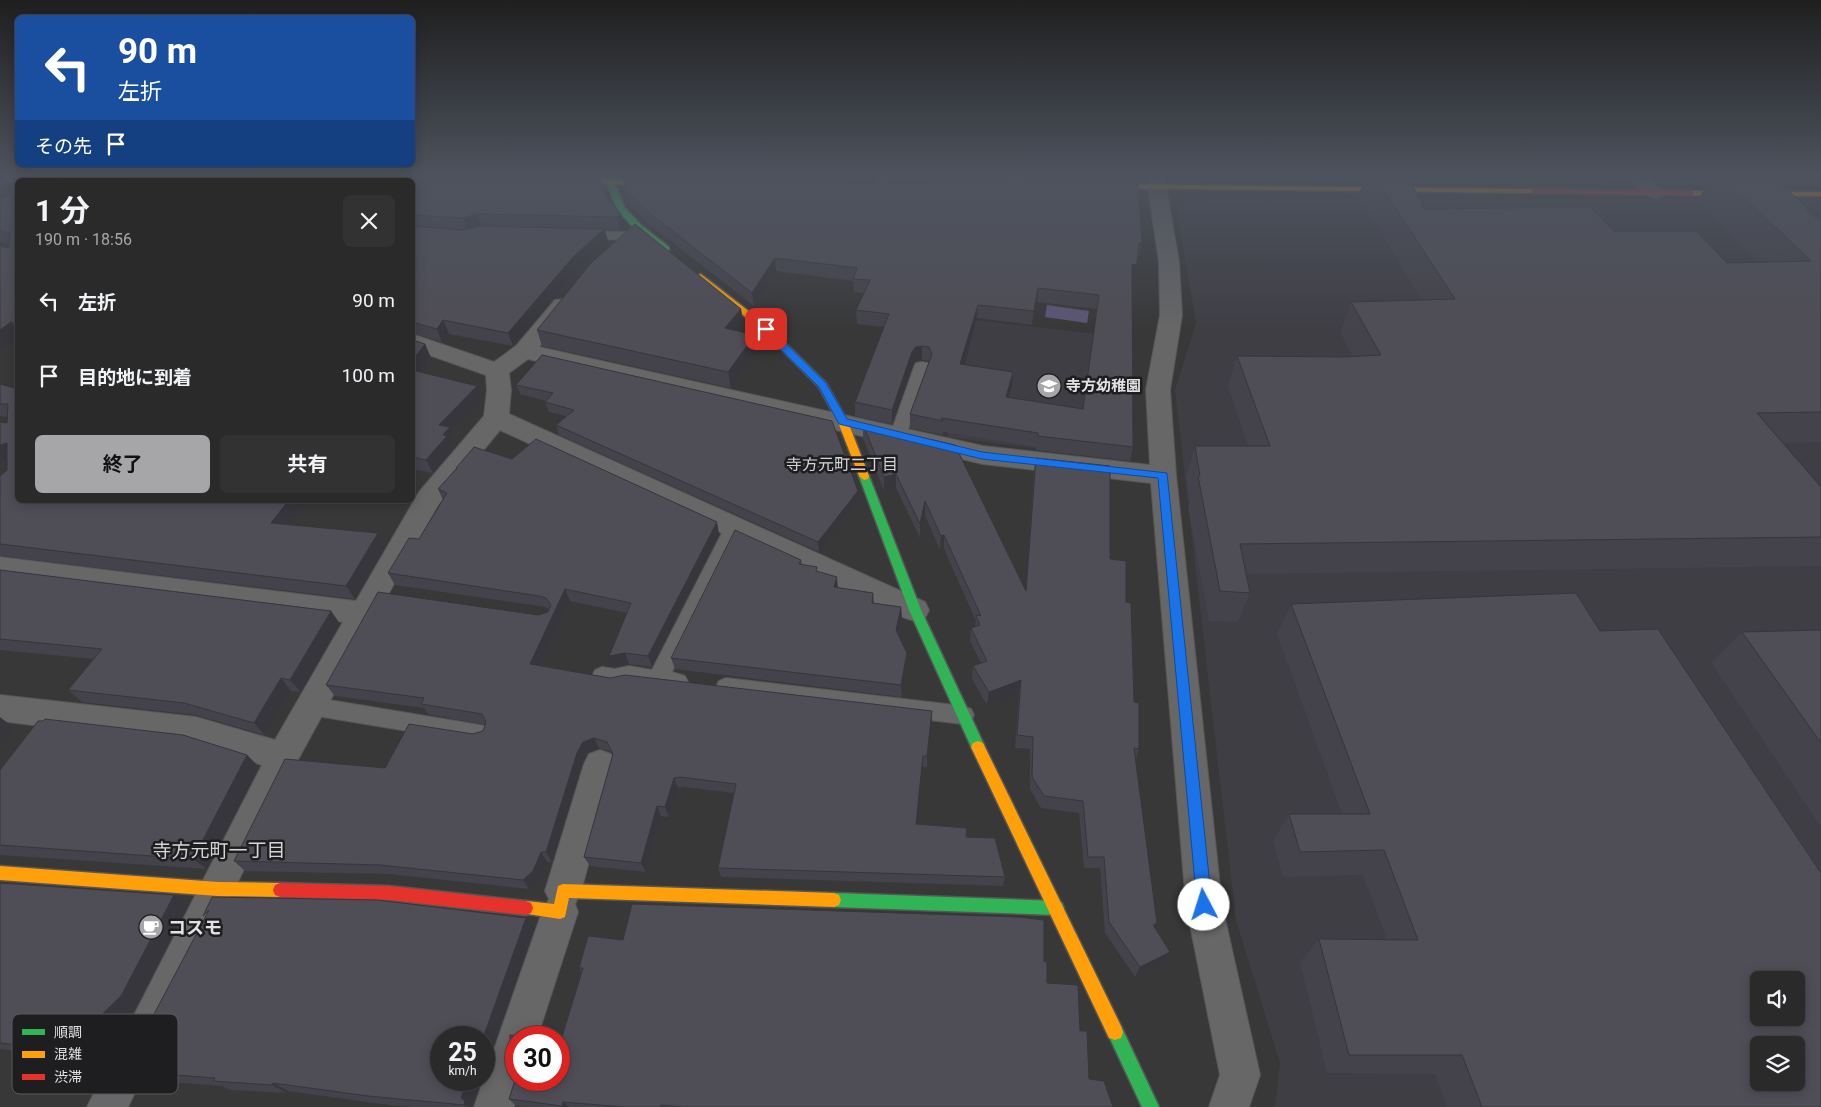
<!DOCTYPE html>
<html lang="ja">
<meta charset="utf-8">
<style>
body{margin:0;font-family:Roboto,"Noto Sans JP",sans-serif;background:#323232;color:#f1f3f6;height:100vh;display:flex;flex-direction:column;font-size:19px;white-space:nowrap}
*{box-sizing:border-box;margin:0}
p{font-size:16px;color:#a5a7a8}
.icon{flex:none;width:28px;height:28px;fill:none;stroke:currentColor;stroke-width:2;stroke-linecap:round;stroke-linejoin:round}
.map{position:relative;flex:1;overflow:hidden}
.drawer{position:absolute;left:15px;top:178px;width:400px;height:325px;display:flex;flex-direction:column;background:#2a2a2a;border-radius:8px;box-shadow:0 2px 12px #0003,0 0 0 1px #464647}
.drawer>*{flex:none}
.banner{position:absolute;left:15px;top:15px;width:400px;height:152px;border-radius:8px;box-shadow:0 2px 12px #0003,0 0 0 1px #464647;background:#1a4fa0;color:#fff;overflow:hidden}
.fabs{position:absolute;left:1750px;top:971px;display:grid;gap:10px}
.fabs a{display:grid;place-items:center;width:55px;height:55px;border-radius:8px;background:#2a2a2a;box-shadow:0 2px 12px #0003,0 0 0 1px #464647;font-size:25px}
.speed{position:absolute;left:430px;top:1026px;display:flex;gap:10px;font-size:25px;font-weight:700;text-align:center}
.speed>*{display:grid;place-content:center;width:65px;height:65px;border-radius:50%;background:#2a2a2a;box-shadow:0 2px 12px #0003,0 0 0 1px #464647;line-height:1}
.speed small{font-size:12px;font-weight:400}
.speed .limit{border:8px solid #d22;background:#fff;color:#111}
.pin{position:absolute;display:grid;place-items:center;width:42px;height:42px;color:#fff;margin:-21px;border-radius:10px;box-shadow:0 2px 8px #0006}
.me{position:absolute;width:55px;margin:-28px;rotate:355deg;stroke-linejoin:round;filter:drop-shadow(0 0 4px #0008)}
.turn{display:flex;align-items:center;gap:18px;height:105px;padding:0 20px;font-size:22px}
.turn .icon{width:65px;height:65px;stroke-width:2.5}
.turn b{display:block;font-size:35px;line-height:42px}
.then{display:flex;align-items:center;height:48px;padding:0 20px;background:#0003;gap:10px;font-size:19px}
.round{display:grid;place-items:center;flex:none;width:52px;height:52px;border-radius:8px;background:#323232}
.summary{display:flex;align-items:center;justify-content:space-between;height:85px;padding:0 20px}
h1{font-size:30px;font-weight:700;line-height:38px}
.action{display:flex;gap:10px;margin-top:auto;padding:10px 20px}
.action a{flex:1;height:58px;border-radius:8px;background:#a6a6a8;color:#111;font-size:20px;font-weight:700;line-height:58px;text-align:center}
.action a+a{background:#323232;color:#f1f3f6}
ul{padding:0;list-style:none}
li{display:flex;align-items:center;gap:15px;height:75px;padding:0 20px}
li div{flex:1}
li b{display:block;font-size:19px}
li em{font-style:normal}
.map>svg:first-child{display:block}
</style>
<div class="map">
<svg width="1821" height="1107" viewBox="0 0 1821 1107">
<rect width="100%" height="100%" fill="#383838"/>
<path fill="#3f3e45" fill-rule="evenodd" d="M1211 199H1821V1107H1275L1280 1063 1236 920 1175 390 1196 323 1176 204ZM1759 980H1796V1018H1759ZM1759 1045H1796V1082H1759Z
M976 320 1131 338 1121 459 947 437Z"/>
<path fill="#5c5675" d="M1047 305 1089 311 1087 323 1045 317Z"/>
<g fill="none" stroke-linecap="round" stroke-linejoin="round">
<defs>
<path id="lane" d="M45 175H60L55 180H40Z
M879 175H891L886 192 881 193 875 189Z
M1011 175H1023L1020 189 1015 190 1009 186Z
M581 231 627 232 634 236 627 240 576 238 574 235 576 232Z
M922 362 928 363 930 367 906 435 904 439 898 441 892 439 890 435 914 367 916 363Z
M734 520 740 522 743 527 672 672 685 676 688 682 685 688 678 691 629 684 615 687 595 682 592 676 595 670 602 667 615 669 629 666 652 670 725 527 728 522Z
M726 678 963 706 971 709 974 715 971 721 963 724 726 696 719 693 716 687 719 681Z
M311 697 480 725 488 727 491 734 488 741 480 743 311 715 303 712 300 706 303 700Z"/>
<path id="street" d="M1146 175H1164L1179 262 1182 315 1170 390 1176 475 1222 905 1260 1075 1249 1107H1209L1220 1075 1186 905 1151 483 983 464 528 359 509 373 511 390 509 414 925 602 929 610 925 618 915 621 905 618 500 430 438 505 385 600 294 767 128 1107H87L262 765 196 745 0 721V695L196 717 275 740 343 622 0 579V557L356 601 419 492 484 416 487 390 486 375 412 349V334L494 362 516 346 555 300 563 299 571 300 574 305 539 347 983 446 1150 465 1146 390 1160 315 1159 262Z
M1628 175H1647L1664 193 1662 197C1647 201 1635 186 1628 175Z
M600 750 611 754 616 764 581 891 575 904 578 912 537 1038H516V1080H523L514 1107H474L542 912 549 899 545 891 584 764 589 754Z"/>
<path id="fast" d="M603 175H611L625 208 641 225 669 247V251H663L635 229 618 211Z
M864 472 869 476 921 610 985 747 983 751 978 753 973 751 909 610 859 476Z
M834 893 1057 901 1062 903 1064 908 1062 913 1057 915 834 907 829 905 827 900 829 895Z
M1115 1024 1121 1026 1159 1107H1142L1107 1032 1109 1026Z"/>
<path id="slow" d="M528 175H556L660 182 664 184 660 186 610 184 532 177Z
M1098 184 1535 189 1539 191 1535 193 1101 188 1097 186Z
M1688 191 1821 192V196L1691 195H1688Z
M701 274 769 327 826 383 848 422 869 476 868 479 864 480 859 476 838 422 819 387 763 331 698 279V275Z
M978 741 983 743 1121 1026 1123 1032 1121 1038 1115 1040 1109 1038 971 747 973 743Z
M0 866 218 882 280 883 285 885 287 890 285 895 280 897 218 896 0 880Z
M563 884 834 893 839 895 841 900 839 905 834 907 569 898 565 917 560 919 521 913 519 908 521 903 526 901 554 904 558 886Z"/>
<path id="jam" d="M1532 189 1691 191 1695 193 1691 195 1535 193H1532Z
M280 883 389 886 526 901 531 903 533 908 531 913 526 915 389 900 280 897 275 895 273 890 275 885Z"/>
</defs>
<use href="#lane" stroke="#565657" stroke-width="2"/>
<use href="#street" stroke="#565657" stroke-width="2"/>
<use href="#fast" stroke="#565657" stroke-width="3"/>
<use href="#slow" stroke="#565657" stroke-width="3"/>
<use href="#jam" stroke="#565657" stroke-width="3"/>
<use href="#lane" fill="#676768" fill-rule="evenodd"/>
<use href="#street" fill="#676768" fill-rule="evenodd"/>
<use href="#fast" fill="#30b455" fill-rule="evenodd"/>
<use href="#slow" fill="#ff9f0a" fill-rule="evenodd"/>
<use href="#jam" fill="#e5322d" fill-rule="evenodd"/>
</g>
<path fill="#44424a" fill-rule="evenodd" d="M0 175 39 179V180H18V338L0 350V246L9 248V244L0 242Z
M661 175H877L875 181 662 177Z
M891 175H1010L1008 178 891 181Z
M1023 175H1136L1135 178H1024Z
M1174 175H1409L1407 176 1425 209 1614 231 1727 263 1758 262 1697 200 1707 185 1658 184 1649 175H1770L1809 209 1808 210 1821 222V442L1783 443 1821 487V566L1246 574 1250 593 1238 622 1209 621 1188 507 1190 502 1186 477 1195 446H1248L1228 386 1237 356H1352L1340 332 1351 302 1422 300 1358 196 1364 181 1175 178Z
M1604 175H1631L1629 179 1607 178Z
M1795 175H1821V187L1808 186Z
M622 177 1142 243 1139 257H1138L1135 278H1132L1133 447 1130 461 1036 450V447L943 432V435L910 428V414L929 362 928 361 922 360 916 361 912 366 892 424 855 416V402L884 327 857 324 856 310 864 293 854 292 853 281 776 271 754 306 646 222 632 206 625 190ZM1037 302 1097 309 1083 409 1008 397 1012 386 1013 372 963 365 977 318 1032 325Z
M412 180 606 197 624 226 620 230H605L608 241 578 269 513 346 449 334 442 342 412 333Z
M741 309 743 324 738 331 755 335 757 350 731 388 542 346 537 330Z
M412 340 425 344 431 358 421 372 477 386 483 399 452 431 456 441 451 446 453 450 433 473 412 469Z
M542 355 858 500 819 552 559 435 556 425 566 416 549 412 545 402 546 401 520 394 516 385Z
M0 384 289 525 378 533 385 547 355 599 0 556V476L7 470V461L0 467 7 423V417L0 416Z
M863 424 1026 590 1034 472 1036 458 1110 559 1126 602 1134 702 1139 749 1136 760 1155 928 1170 952 1165 962 1135 977 1105 933 1100 868H1084L1079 813 1041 808 1030 789V749L1015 748 1019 693 987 705 972 679 973 666 981 663 970 641 971 628 975 627 976 621 944 549 940 550 925 515 920 538 896 488 884 491 863 438Z
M456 468 719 534 652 667 629 664 613 667 627 613 570 601 540 665 610 678 932 711 927 767H923L917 824 966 837 1005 877 1003 886 721 877 718 868 734 793 683 787 678 788 669 817 661 816 646 872 590 866 584 857 613 755 612 752 599 748 588 752 582 763 552 862H547L540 881 529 889 389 874 245 871 234 861 385 768 473 734 483 731 485 725 428 714 424 708 335 696 326 685 548 612 549 609 545 607 395 585 388 573 419 539 443 500 438 489 456 469Z
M801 560 802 565 817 572 838 588 873 593 874 603 901 607 902 619 898 635 907 653V665L902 697 675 669 671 658Z
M0 570 331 611 340 624 301 692 291 691 265 735 196 715 82 702 68 690 93 659 0 650Z
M1291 604 1821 1107H1447L1435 1074 1327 1073 1300 962 1319 939 1387 940 1363 875 1283 877 1273 841 1289 814H1342L1277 634Z
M1821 630V827L1711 662 1742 632Z
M247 755 259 767 207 869 0 855V770Z
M0 883 174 895 188 906 137 1005 83 1058 0 1049Z
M534 929 472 1106 473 1107H410L381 1104 288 1091 287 1093 230 1090 222 1086 143 1080 124 1071Z
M623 940 1044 962 1047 983 1080 1031 1089 1079 1113 1107H527L516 1106 509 1099 516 1077 510 1071 516 1038V1080L561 1040 581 972 579 968Z"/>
<path fill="#37363c" d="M22 175H42L39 179V180H18V186L13 180Z
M10 181 18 191 0 203V186Z
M477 214 482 227 468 231 463 218Z
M621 214 624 226 620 230 617 217Z
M604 229 608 241 578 269 513 346 508 333 574 256Z
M775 258 776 271 754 306 752 293Z
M1137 264 1135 278 1129 279 1132 265Z
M1038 288 1037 302 1032 325 1034 311Z
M978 305 977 318 959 378 960 364Z
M741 309 743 324 728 344 725 328Z
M443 320 449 334 442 342 437 329Z
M11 322 18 331V338L0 350V330Z
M755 335 757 350 731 388 728 372Z
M425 344 431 358 413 382 412 380V361Z
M922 346V360L916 361 912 366 892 424V410L912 352 916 347Z
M1013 372 1012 386 1005 411 1006 397Z
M477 386 483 399 452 431 456 441 451 446 453 450 433 473 426 460 439 425Z
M7 443 8 459 0 467V445Z
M896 474V488L884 491V477Z
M858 491V500L819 552 818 542Z
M289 500H307L281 536 271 523Z
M925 501V515L920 538V524Z
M717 522 719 534 652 667 648 656Z
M378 533 385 547 355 599 346 586Z
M944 535V549L940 550 941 536Z
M837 577 838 589 834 587Z
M565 589 570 601 535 675 530 664Z
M901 607 902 619 896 643V630Z
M331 611 340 624 301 692 290 680Z
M625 653 629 664 613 667 609 656Z
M907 653V665L902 697 901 685Z
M281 678 291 691 265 735 254 723Z
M1021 680 1019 693 987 705 989 692Z
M932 711V722L927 767V756Z
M0 717 14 728 0 747Z
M594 738 599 748 588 752 582 763 552 862 546 852 577 753 583 742Z
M247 755 259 767 207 869 193 859Z
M923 756V767L916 834V824Z
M674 778 678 788 669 817 665 807Z
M657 806 661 816 646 872 641 863Z
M541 852 547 862 540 881 529 889 523 880Z
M174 895 188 906 137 1005 83 1058 65 1050Z
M526 918 534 929 484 1073V1038H483Z
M1170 952 1165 962 1135 977 1140 967Z
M468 1080H481L472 1106 473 1107H467L464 1105 461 1098Z
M273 1083 288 1091 287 1093 272 1085Z
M563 1102 569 1107H563L562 1106Z"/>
<path fill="#4f4d56" stroke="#37363c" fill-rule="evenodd" d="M0 175H22L13 180 18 181V325L11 322 0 330V246L9 248 10 233 0 231V199L10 194V181L0 186Z
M125 175H598L606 197 621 214 617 217 477 214 463 218 412 215V180H118Z
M1374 175H1407L1425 209 1590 207 1614 231H1696L1727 263 1811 261 1720 175H1770L1809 209H1806L1821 222V412L1757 413 1821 487V537L1240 544 1250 593 1220 591 1198 476H1200L1195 446H1270L1237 356 1342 357 1381 355 1351 302 1455 299Z
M622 177 881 184 1061 180 1138 181 1142 243H1139L1137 264 1132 265 1133 447 1038 436V433L941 418 943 421 910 414 932 354 929 347 922 346 916 347 912 352 892 410 855 402 889 314 856 310 870 280 853 279 857 268 775 258 752 293 643 208 629 193ZM1038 288 1099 295 1083 409 1006 397 1013 372 960 364 978 305 1034 311Z
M635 224 741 309 725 328 755 335 728 372 537 330 590 264Z
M412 226 464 230 479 226 604 229 574 256 508 333 443 320 437 329 412 322Z
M412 340 425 344 412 361Z
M542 355 832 421 858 491 818 542 556 425 574 410 545 402 553 393 516 385Z
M412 370 477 386 439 425 450 427 443 435 447 436 426 460 412 457Z
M0 384 18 389V500H289L271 523 378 533 346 586 0 544V476L7 470V443L0 445V422L7 423 8 404H0Z
M863 424 955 445 1026 591 1036 458 1110 466V559L1126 561V602L1131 603 1134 702 1139 703V749L1134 748 1157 923 1153 925 1170 952 1140 967 1109 922 1104 857H1088L1083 801 1044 796 1032 777 1033 737 1017 735 1021 680 989 692 973 666 987 661 971 628 980 625 976 615 981 616 944 535 941 536 925 501 920 524 896 474 884 477Z
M536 439 717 522 648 656 625 653 609 656 631 603 565 589 530 664 610 678 625 675 932 711 927 756H923L916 824 967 828 966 837 995 838 1005 877 718 868 736 784 680 777 674 778 665 807 657 806 641 863 584 857 613 754 607 742 594 738 583 742 577 753 546 852H541L533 871 523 880 380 865 234 861 285 759 385 768 409 724 473 734 483 731 486 722 482 714 421 704 424 698 326 685 378 592 538 615 548 612 551 605 546 598 539 596 388 573 409 538 419 539 447 493 438 489 457 468H456L474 447 512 459Z
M735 530 801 560 799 564 817 567 816 571 837 577 834 587 873 593 872 603 901 607 896 630 907 653 901 685 671 658Z
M0 570 331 611 290 680 281 678 254 723 184 703 68 690 102 649 0 639Z
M1576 593 1600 631 1658 629 1821 873V1107H1482L1462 1055H1349L1319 939 1418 940 1384 850 1300 852 1289 814H1370L1291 604ZM1759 980H1796V1018H1759ZM1759 1045H1796V1082H1759Z
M1821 630V743L1742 632Z
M45 719 183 735 247 755 193 859 0 845V770L38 721H43Z
M0 883 174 895 121 996 65 1050 0 1043Z
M212 897 377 900 526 918 483 1038H441V1080H468L461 1098 465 1101 464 1105 368 1096 273 1083 272 1085 213 1081 215 1078 124 1071 209 910 203 916Z
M632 904 1018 917 1044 920V962L1047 960V983L1078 985 1080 1031H1087L1089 1079 1104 1081 1113 1107H682L661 1105 660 1107H624L563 1102 562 1106 509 1099 516 1077V1080H559V1039L561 1040 583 968H579L588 936 623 940Z
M510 1035 540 1038H516V1072L515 1071H510Z"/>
<linearGradient id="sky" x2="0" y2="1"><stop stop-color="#1f1f1f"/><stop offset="0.53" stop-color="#4d535e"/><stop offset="1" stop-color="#4d535e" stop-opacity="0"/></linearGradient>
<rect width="1821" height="330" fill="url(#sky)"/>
<path fill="#1a73e8" stroke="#114b97" d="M766 326 769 327 826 383 847 419 982 452 1167 473 1212 905 1209 910 1204 912 1199 910 1197 905 1158 478 982 459 839 424 819 387 762 331V327Z"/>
<defs>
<symbol id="school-disc" viewBox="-11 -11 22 22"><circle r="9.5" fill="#a6a6a8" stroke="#1e1e20"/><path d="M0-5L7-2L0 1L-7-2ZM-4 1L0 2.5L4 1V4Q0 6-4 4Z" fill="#fff"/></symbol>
<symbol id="cafe-disc" viewBox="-11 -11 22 22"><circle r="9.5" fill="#a6a6a8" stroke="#1e1e20"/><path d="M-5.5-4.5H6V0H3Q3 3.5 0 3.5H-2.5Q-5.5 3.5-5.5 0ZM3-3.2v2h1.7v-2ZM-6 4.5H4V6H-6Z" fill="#fff"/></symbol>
</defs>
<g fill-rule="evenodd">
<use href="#school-disc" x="1035" y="372" width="28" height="28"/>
<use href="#cafe-disc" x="137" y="913" width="28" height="28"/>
</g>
<g text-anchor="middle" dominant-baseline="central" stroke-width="5" stroke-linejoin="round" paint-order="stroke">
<g font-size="15" font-weight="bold" fill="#e2e2e4" stroke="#1e1e20" text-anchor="start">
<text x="1066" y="386">寺方幼稚園</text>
</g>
<g font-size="16" fill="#d5d5d8" stroke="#1e1e20">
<text x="842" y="464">寺方元町二丁目</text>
</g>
<g font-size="18" font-weight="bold" fill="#e2e2e4" stroke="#1e1e20" text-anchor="start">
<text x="168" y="927">コスモ</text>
</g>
<g font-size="19" fill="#d5d5d8" stroke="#1e1e20">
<text x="219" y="850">寺方元町一丁目</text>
</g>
</g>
<rect x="12" y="1014" width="166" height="80" rx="8" fill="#1e1e20" stroke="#59595b" stroke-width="1"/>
<rect x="22" y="1029" width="23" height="6" fill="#30b455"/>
<rect x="22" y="1051" width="23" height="7" fill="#ff9f0a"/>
<rect x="22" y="1074" width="23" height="6" fill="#e5322d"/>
<g font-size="14" fill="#e2e2e4">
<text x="54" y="1037">順調</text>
<text x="54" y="1059">混雑</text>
<text x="54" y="1082">渋滞</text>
</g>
</svg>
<div class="fabs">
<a><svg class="icon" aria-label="sound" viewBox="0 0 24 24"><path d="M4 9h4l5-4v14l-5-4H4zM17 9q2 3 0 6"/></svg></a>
<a><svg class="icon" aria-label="layers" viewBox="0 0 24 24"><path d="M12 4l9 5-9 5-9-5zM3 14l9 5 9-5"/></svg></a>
</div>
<div class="speed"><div>25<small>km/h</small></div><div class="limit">30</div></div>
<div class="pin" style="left:766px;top:329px;background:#d93025"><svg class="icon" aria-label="arrive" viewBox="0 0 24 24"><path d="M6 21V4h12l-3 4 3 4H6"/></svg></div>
<svg class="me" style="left:1204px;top:905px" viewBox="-20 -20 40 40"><circle r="19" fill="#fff"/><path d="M0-13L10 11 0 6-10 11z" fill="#1a73e8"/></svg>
<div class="banner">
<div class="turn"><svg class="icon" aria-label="left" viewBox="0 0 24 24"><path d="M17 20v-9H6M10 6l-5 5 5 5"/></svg><div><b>90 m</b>左折</div></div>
<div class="then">その先<svg class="icon" aria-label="arrive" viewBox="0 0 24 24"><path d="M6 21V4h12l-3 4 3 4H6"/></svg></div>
</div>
<section class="drawer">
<div class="summary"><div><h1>1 分</h1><p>190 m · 18:56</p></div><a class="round"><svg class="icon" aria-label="close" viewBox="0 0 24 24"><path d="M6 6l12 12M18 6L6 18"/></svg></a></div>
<ul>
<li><svg class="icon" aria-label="left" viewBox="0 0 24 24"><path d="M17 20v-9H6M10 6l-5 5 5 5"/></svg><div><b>左折</b></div><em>90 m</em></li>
<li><svg class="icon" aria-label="arrive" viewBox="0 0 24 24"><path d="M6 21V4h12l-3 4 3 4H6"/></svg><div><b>目的地に到着</b></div><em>100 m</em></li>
</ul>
<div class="action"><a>終了</a><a>共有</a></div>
</section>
</div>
